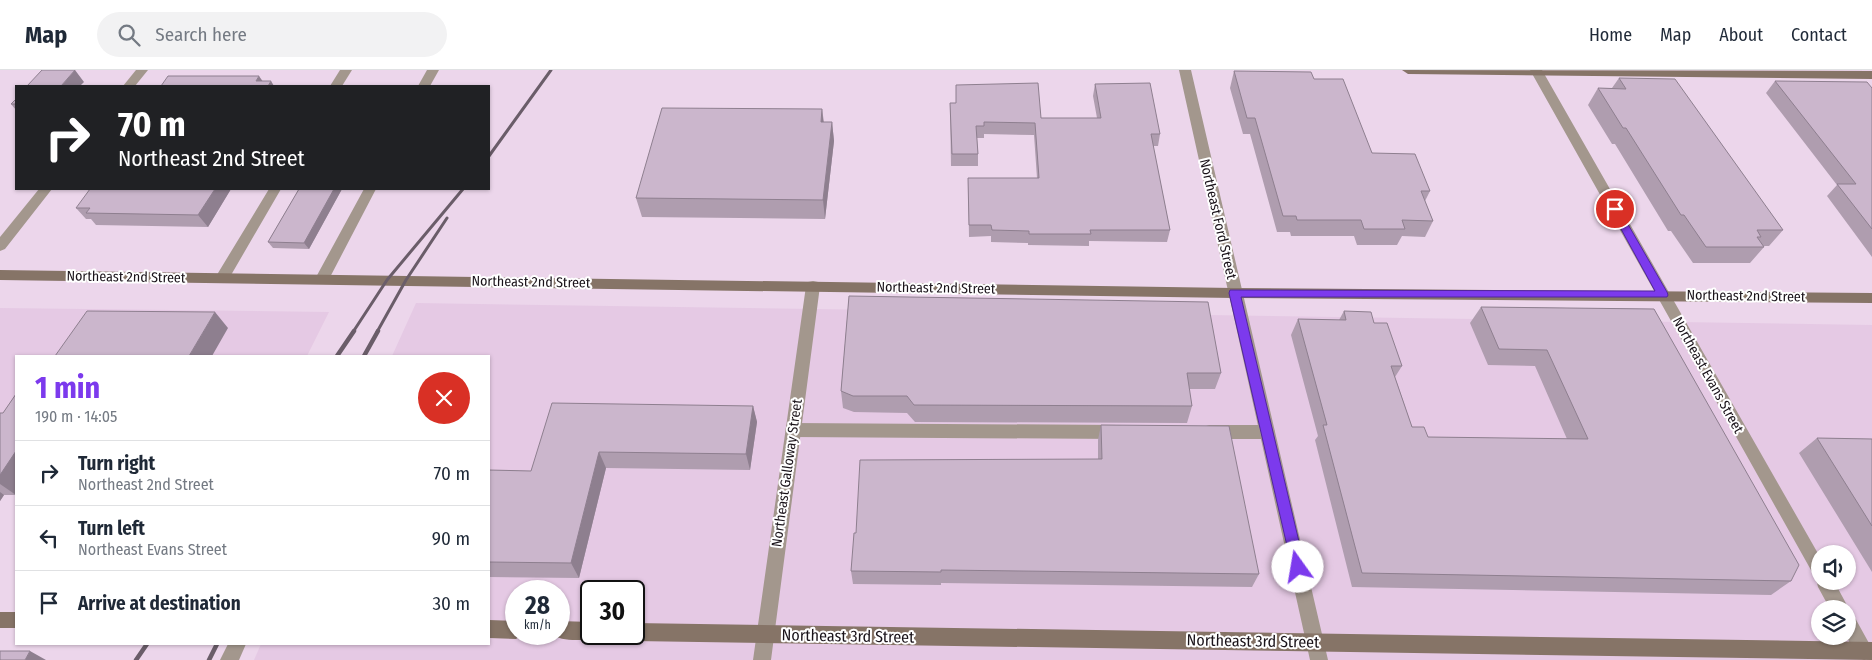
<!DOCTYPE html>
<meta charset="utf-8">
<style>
body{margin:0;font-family:"Fira Sans Condensed",sans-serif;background:#f2f2f3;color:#1f2937;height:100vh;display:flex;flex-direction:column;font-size:19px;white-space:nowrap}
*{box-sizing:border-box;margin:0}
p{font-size:16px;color:#747a83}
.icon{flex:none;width:28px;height:28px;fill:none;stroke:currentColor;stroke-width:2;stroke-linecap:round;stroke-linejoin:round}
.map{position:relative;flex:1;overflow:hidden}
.details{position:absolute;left:15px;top:285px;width:475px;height:290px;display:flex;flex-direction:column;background:#fff;border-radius:0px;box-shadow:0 1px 4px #0004}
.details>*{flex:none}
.hud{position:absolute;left:15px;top:15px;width:475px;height:105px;border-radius:0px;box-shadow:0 1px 4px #0004;background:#202124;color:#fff;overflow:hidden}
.fabs{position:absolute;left:1811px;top:475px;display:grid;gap:10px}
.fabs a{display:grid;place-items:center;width:45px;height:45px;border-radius:50%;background:#fff;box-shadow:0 1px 4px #0004;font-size:25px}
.speed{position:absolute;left:505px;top:510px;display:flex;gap:10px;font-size:25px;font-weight:700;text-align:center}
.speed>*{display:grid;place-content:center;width:65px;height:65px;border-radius:50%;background:#fff;box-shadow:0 1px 4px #0004;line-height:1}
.speed small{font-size:12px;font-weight:400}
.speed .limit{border:2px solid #111;border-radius:8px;background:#fff;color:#111}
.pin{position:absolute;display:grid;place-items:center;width:42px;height:42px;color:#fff;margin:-21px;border:2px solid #fff;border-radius:50%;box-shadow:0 1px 5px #0007}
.me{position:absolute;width:55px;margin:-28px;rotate:347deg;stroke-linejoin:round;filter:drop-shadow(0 0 4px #0008)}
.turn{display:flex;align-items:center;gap:18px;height:105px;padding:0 20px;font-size:22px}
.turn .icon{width:65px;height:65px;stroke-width:2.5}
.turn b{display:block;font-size:35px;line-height:42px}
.round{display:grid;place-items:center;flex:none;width:52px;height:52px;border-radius:26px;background:#f2f2f3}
.overview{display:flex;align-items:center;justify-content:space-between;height:85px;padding:0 20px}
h1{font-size:30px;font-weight:700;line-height:38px;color:#7c3aed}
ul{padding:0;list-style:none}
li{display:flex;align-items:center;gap:15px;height:65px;padding:0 20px;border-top:1px solid #e0e1e3}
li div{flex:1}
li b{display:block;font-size:19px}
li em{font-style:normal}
header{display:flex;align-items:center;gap:30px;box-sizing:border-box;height:70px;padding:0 25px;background:#fff;border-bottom:1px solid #e0e1e3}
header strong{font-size:24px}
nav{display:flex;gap:28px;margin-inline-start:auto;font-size:18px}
.search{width:350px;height:45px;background:#f2f2f3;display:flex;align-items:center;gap:12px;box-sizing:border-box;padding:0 18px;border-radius:28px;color:#747a83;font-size:19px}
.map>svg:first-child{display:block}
</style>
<header>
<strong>Map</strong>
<div class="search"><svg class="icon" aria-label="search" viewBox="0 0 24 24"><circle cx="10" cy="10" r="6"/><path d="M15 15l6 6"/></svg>Search here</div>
<nav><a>Home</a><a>Map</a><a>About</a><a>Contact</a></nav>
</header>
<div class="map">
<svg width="1872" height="590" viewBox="0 0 1872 590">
<rect width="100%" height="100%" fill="#ecd6eb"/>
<path fill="#e5c9e4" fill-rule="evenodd" d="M416 233 1872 255V590H254L261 574H489V286H392ZM1820 484H1848V511H1820ZM516 521H559V564H516ZM591 521H634V564H591ZM1820 539H1848V566H1820Z
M0 238 329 242 307 286H16V355H0Z"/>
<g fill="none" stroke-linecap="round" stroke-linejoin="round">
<path fill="#a3978d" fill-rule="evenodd" d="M340 0H352L342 16H330Z
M427 0H439L430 16H418Z
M269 119H281L227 212 222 213 217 212 215 208Z
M364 119H376L327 213 322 214 317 213 315 209Z
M793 353 1119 355 1125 357 1127 362 1125 367 1119 369 793 367 787 365 785 360 787 355Z
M1209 355H1267L1273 357 1275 362 1273 367 1267 369H1209L1203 367 1201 362 1203 357Z
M228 574H246L239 590H220Z"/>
<path fill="#a3978d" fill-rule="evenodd" d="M136 0H148L135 16H123Z
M1179 0H1191L1328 590H1310Z
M1530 0H1542L1820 487V511H1834L1849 539 1848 542V539H1830L1818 517 1816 509Z
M39 119H52L5 179 0 181V167Z
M813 211 818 212 820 216 771 590H753L806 216 808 212Z
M1848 544 1854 546 1870 575 1872 578 1870 587 1864 590C1846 583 1846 559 1848 544Z"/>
<path fill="#867467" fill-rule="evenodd" d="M1402 0 1872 1V9L1408 4Z
M0 200 1234 218 1872 223V233L1234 228 0 210Z
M0 542H16V558H0Z
M489 550 516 551V564H523L516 569 489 568Z
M559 551 591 552V564H599L597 567C587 571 560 572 552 564H559Z
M634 553 1872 572V590L634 571 628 568 626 564H634Z"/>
<path stroke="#6a5d69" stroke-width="3" d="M489 86 551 0
M353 262 387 210 463 119
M377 262 406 210 447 148"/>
<path stroke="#6a5d69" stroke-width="4.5" d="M337 286 354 261
M364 286 378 261
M136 590 147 574
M209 590 217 574"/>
</g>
<path fill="#af9daf" d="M1234 1 1314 9 1372 83 1430 121 1425 131 1433 151 1425 167 1402 166 1397 175H1357L1354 166H1291L1290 162H1277L1250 64H1243L1230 18Z
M1619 8 1783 160 1769 176H1763L1764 177 1750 193H1693L1671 161H1668L1615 74H1612L1588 35 1598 18H1612Z
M1775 11 1872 18V187L1827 126 1837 115 1766 23Z
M1095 14 1160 64 1158 76H1153L1170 160 1167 172 1089 171V176L1028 175V173L991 172V166L969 167 968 108H1037L1034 65 984 64V68H977L978 84V96H951L950 33H956V15L1041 48H1097L1093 26Z
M16 29V40L11 34Z
M822 39 824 52H832L834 71 825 149 642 147 636 128Z
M231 119 208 157 96 155 91 149H86L76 138Z
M299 119H342L309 179 273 178 268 172Z
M849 226 1221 303 1215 319H1189L1192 336 1187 353 915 352 907 343 854 342 843 338 841 321Z
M1481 237 1654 239 1791 511 1771 525 1352 517 1315 370 1318 366 1291 265 1298 249 1339 250 1344 241 1374 253 1402 296 1395 307 1412 357 1428 367 1567 369 1535 296 1488 295 1470 253Z
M16 324V425H4L0 431V343H3Z
M753 336 757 352 750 400 606 398 579 508 489 507V400L531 401Z
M1101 355 1259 504 1252 517 941 513V515L853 514 851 501 856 463 1098 389V370Z
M1817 368 1872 369V502L1799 383Z"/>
<path fill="#8e7f8f" d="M75 0 84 12 80 16H61Z
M259 6 266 16 256 11Z
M271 11 274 16H268Z
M822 39 824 59 821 52Z
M832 52 834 71 825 149 823 130Z
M215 119H231L208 157 198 145Z
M334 119H342L309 179 304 173Z
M215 242 228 258 212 286H189Z
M753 336 757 352 750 400 746 384Z
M16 381V425L0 414V405Z
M599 382 606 398 579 508 571 493Z
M0 422 4 425 0 431Z
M30 581 46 590H25Z"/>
<path fill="#cbb6cc" stroke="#8e7f8f" d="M42 0H75L61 16H27Z
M1234 1 1311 2 1314 9H1343L1372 83 1415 84 1430 121H1421L1433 151 1402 150 1405 159H1364L1361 150H1297L1296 146H1283L1255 48H1247Z
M168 6H259L256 11H271L268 16H161Z
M1619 8 1675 9 1783 160H1757L1761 167H1757L1764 177H1706L1684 145H1681L1626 58H1623L1598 18 1626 19Z
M1775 11 1867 12 1872 18V159L1837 114H1856Z
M1038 13 1041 48H1101L1095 14 1150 13 1160 64H1151L1170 160H1090L1091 164H1029V161L992 160 991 155H969L968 108H1039L1035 53 984 52V56H976L978 84H952L950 33H956V15Z
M16 29V34H11Z
M662 38 822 39 821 52H832L823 130 636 128Z
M90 119H215L198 145 86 143 90 138H76Z
M299 119H334L304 173 268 172Z
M849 226 1208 232 1221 303H1187L1192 336 914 335 907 326H853L841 321Z
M1481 237 1654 239 1799 495 1791 511 1362 503 1323 355H1327L1298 249 1346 250 1344 241 1371 242 1374 253H1387L1402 296H1391L1412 357H1424L1428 367 1588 369 1547 280 1499 279Z
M87 241 215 242 189 286H55Z
M16 324V381L0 405V343H3Z
M552 333 753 336 746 384 599 382 571 493 489 492V400L531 401Z
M1101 355 1229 356 1259 504 941 500V502L851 501 854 463H856L860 390 1102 389Z
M1817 368 1872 369V456Z
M0 581H30L25 590H0Z"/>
<path fill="#7c3aed" stroke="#51269a" d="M1615 136 1618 137 1667 222 1668 225 1667 227H1241L1305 497 1303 502 1298 503 1293 502 1229 223 1230 220 1655 221 1610 139Z"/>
<g text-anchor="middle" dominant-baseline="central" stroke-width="4" stroke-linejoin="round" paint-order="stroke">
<g font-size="14" fill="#191219" stroke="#fff">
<text transform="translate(1218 149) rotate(77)">Northeast Ford Street</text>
<text transform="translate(126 207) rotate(1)">Northeast 2nd Street</text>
<text transform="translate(531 212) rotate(1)">Northeast 2nd Street</text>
<text transform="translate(936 218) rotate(1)">Northeast 2nd Street</text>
<text transform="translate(1746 226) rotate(1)">Northeast 2nd Street</text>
<text transform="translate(1708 305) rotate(61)">Northeast Evans Street</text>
<text transform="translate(787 403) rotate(-82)">Northeast Galloway Street</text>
</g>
<g font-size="16" fill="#191219" stroke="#fff">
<text transform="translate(848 566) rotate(1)">Northeast 3rd Street</text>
<text transform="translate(1253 571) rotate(1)">Northeast 3rd Street</text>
</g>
</g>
</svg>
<div class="fabs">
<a><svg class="icon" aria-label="sound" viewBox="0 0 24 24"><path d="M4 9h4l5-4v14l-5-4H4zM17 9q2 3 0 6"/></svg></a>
<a><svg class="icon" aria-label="layers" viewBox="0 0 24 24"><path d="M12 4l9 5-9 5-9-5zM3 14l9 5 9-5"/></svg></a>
</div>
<div class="speed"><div>28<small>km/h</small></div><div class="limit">30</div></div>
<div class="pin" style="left:1615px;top:139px;background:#d93025"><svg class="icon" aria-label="arrive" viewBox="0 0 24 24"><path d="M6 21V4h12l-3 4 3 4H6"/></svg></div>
<svg class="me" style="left:1298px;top:497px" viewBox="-20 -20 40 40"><circle r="19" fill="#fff"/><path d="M0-13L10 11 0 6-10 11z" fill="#7c3aed"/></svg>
<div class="hud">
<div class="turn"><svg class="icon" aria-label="right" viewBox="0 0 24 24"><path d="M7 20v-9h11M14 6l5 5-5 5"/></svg><div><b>70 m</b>Northeast 2nd Street</div></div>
</div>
<section class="details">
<div class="overview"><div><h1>1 min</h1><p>190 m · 14:05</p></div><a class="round" style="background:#d93025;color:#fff"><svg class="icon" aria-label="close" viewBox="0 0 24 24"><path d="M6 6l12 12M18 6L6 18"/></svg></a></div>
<ul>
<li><svg class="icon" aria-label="right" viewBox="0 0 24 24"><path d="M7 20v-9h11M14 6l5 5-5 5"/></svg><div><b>Turn right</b><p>Northeast 2nd Street</p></div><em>70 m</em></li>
<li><svg class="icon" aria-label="left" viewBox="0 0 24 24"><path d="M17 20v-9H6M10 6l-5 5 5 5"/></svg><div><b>Turn left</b><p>Northeast Evans Street</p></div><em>90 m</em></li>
<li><svg class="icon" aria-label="arrive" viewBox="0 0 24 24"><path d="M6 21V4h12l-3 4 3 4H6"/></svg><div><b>Arrive at destination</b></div><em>30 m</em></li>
</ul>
</section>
</div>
